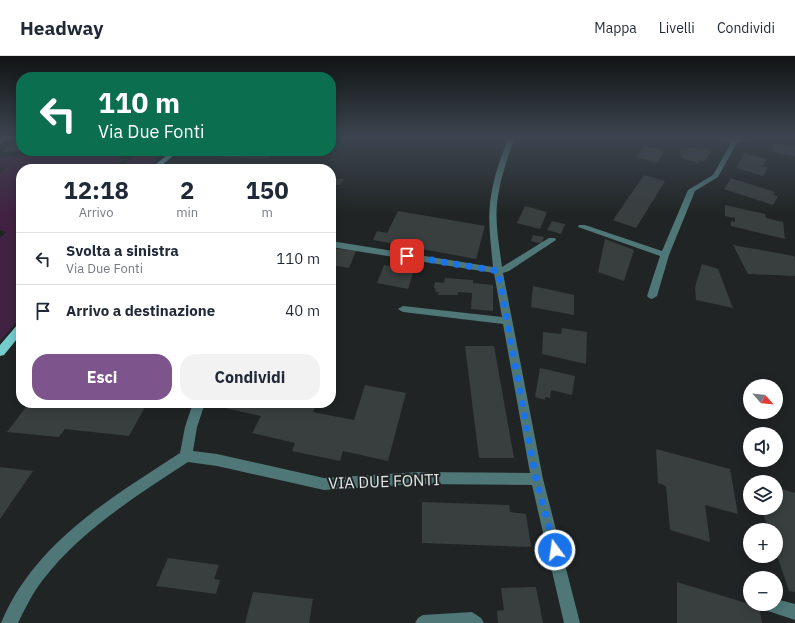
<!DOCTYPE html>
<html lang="it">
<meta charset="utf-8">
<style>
body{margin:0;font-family:"IBM Plex Sans",sans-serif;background:#f2f2f3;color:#1f2937;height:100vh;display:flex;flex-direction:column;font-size:15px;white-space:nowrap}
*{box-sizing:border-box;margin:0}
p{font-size:13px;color:#747a83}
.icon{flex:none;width:22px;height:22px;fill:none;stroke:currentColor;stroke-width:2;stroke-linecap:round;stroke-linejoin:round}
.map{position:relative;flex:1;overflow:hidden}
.panel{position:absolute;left:16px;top:108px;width:320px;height:244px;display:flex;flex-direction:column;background:#fff;border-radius:16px;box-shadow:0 2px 10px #0003}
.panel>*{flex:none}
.banner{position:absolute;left:16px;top:16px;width:320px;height:84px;border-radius:16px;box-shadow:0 2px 10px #0003;background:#0b6e4f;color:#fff;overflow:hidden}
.needle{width:26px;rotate:117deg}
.buttons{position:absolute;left:743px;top:323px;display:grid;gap:8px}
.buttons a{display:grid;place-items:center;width:40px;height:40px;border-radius:50%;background:#fff;box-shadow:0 2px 10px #0003;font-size:20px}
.pin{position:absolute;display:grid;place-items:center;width:34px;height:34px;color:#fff;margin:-17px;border-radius:8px;box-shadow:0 2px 6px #0006}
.me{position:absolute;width:44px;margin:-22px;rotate:346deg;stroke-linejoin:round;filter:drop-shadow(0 0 3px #0008)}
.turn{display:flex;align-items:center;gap:14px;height:84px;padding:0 16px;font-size:18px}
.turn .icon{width:52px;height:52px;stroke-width:2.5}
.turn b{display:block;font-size:28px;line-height:34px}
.eta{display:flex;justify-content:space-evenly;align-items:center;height:68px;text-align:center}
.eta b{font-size:24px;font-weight:700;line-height:28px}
.cta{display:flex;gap:8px;margin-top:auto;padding:8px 16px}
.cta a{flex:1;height:46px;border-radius:16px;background:#7d558c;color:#fff;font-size:16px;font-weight:700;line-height:46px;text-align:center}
.cta a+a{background:#f2f2f3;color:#1f2937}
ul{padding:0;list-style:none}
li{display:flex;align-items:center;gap:12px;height:52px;padding:0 16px;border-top:1px solid #e0e1e3}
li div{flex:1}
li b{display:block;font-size:15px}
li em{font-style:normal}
header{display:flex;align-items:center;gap:24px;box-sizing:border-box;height:56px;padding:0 20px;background:#fff;border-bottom:1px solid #e0e1e3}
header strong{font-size:19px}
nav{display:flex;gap:22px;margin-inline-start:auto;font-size:14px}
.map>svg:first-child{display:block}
</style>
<header>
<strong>Headway</strong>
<nav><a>Mappa</a><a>Livelli</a><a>Condividi</a></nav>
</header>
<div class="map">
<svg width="795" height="567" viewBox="0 0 795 567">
<rect width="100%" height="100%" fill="#202424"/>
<path fill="#412242" d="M47 95H114L123 104 113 113H21V261L0 285V182L6 176 0 174V117L5 112 0 113V102L8 100 44 99Z
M137 95H162L147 113H121Z"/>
<path fill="#393e3e" d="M17 81H21V95L2 96Z
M667 81H684L681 85Z
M775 87 795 90V100L773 96 772 88H775Z
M644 90 664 95 657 107 636 101Z
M690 91 701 94 702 92 712 95 704 106 699 105 698 107 681 102 683 98 679 97 682 93 687 95Z
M226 95H272L268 103 222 101Z
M278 95H306L305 100 276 99Z
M744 97 767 103 763 110 768 111 763 120 736 112Z
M644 119 665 125 636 172 613 164Z
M331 122 344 123 340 129 331 128Z
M731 122 775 136 773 139 778 140 773 149 724 133Z
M725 149 765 158 766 162 783 166 785 183 731 170V165L735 166V162L725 160Z
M525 150 547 156 540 173 517 167Z
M398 155 485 170 476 203 373 184 377 175 387 177Z
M552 165 565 168 561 178 547 174Z
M533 179 544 181 542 188 531 185Z
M605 183 634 194 624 225 598 216Z
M733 189 794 200 795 202V220L748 218Z
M331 192 356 195 349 212 331 209Z
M702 208 718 213 733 252 696 244 695 231Z
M384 209 414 214 408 233 377 227Z
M445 222 473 224V227L493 229V255L471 253 472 237 458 236V239H438L439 236H435L436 233 434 232 435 226 444 227Z
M533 230 574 239V259L531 251Z
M562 272 587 276 586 308 542 298 543 276 561 278Z
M465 290H494L514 402H479Z
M540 312 575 320 572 339 551 334 550 342 545 341V344L535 341Z
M365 329 406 337 388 405 343 395 340 405 292 395 295 387 252 377 261 360 225 352 228 347H317L313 356 354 364Z
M29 347H121L119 349 145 351 129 380 65 373 59 381 7 376Z
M656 393 730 413 738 458 705 449 710 486 670 474 666 430 658 427Z
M0 411 33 415 0 463Z
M776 431 795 437V536L789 535 776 496V474H769L761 452H776Z
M422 446 509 449 510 456 526 458 531 491 422 487Z
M168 502 219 509 214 523 220 524 216 538 156 530Z
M677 526 759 551 762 567H677Z
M536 531 543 567H498L497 555 504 554 501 532Z
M253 536 313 543 309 567H245Z"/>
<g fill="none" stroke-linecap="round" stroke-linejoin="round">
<path fill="#4f7778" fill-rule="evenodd" d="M3 81H9L0 88V83Z
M509 81H515C508 100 501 120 498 140 494 164 499 188 502 211L549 182H555L556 184 509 215 503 217 543 423 580 567H564L532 429 419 428 324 434 217 410 188 406C135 441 81 474 42 525 32 538 25 553 18 567H1C35 486 111 442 180 397L185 371 193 347H205L197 371 193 395 217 398 324 422 419 416 530 417 503 268 403 256 398 253 403 250 502 261 494 217 331 191V185L493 211C491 188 487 164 491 140 494 120 501 100 509 81Z
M717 81C723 80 727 83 734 84 740 84 747 80 754 81L737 87 718 121 695 135 669 199 657 240 652 243 649 242 647 240 660 200 578 171 579 169H585L662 195 688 134 713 119 731 87Z
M776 543 795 548V564L762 553 759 548H776Z
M472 556 481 562 484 567H415L418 562 423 559Z"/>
<path fill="#75cdce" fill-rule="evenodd" d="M172 95H179L157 113H150Z
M21 267V278L4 299 0 300V289L18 268Z"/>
</g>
<linearGradient id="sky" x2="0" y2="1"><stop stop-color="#121414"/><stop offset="0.51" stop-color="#3c4550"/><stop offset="1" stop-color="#3c4550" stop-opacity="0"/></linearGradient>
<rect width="795" height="160" fill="url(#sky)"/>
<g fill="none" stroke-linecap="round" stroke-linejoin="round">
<path stroke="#1a73e8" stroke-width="7" stroke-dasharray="0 12.6" d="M407 200 498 215 536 423 555 494"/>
</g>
<g text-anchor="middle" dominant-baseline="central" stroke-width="4" stroke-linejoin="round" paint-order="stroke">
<g font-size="16" fill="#e2e5e5" stroke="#202424">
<text transform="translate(384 425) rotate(-2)">VIA DUE FONTI</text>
</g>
</g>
</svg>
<div class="buttons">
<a><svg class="needle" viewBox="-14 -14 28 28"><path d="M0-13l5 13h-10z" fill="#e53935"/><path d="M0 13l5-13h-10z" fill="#747a83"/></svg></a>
<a><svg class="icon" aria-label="sound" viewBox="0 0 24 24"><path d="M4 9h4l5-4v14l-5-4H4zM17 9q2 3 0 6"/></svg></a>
<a><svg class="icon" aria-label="layers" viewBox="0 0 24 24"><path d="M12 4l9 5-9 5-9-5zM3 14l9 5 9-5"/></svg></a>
<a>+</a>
<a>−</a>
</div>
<div class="pin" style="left:407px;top:200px;background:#d93025"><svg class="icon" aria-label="arrive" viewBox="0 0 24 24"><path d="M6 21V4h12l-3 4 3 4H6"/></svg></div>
<svg class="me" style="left:555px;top:494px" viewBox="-20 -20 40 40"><circle r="17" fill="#1a73e8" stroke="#fff" stroke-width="3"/><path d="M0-11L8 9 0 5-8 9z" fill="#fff"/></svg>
<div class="banner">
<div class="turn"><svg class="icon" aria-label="left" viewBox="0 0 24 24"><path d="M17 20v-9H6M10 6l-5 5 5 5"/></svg><div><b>110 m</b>Via Due Fonti</div></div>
</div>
<section class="panel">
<div class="eta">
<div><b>12:18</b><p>Arrivo</p></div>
<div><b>2</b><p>min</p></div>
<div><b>150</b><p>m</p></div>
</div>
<ul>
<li><svg class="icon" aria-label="left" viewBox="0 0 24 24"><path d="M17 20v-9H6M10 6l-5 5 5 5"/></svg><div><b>Svolta a sinistra</b><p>Via Due Fonti</p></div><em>110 m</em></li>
<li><svg class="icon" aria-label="arrive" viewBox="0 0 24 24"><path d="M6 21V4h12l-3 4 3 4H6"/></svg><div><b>Arrivo a destinazione</b></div><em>40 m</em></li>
</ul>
<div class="cta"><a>Esci</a><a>Condividi</a></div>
</section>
</div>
